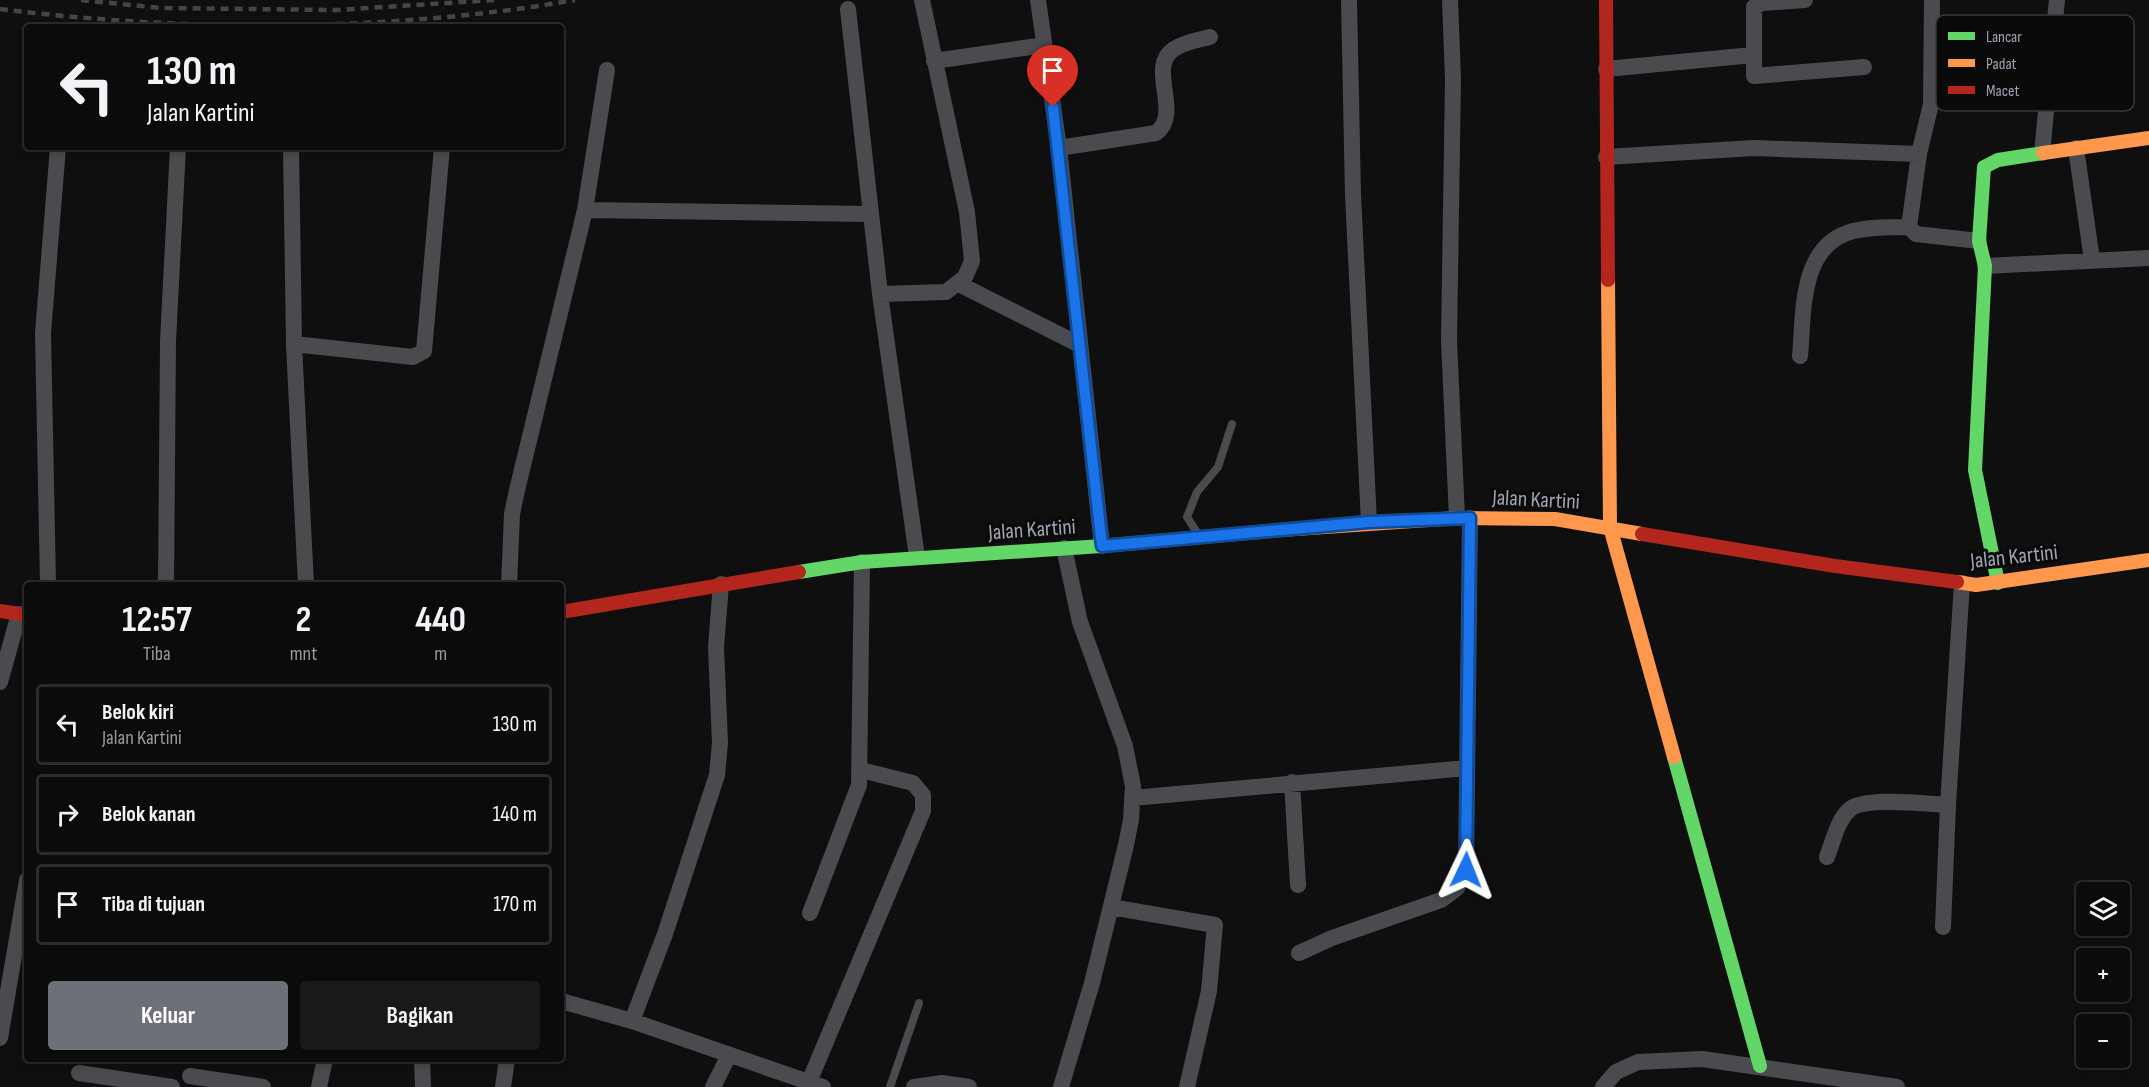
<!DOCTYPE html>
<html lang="id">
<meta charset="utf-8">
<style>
body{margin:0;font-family:"Sofia Sans Condensed",sans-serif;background:#19191a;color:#f1f3f6;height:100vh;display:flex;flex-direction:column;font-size:22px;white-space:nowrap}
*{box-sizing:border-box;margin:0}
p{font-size:20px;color:#9a9b9d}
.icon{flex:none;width:33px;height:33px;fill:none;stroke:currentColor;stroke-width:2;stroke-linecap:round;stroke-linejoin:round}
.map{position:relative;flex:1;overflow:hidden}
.sheet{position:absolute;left:24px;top:582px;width:540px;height:480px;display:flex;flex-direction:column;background:#0b0b0c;border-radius:6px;box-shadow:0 3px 9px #0003,0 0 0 2px #2b2b2d}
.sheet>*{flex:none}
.hud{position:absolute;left:24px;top:24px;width:540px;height:126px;border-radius:6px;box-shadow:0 3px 9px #0003,0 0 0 2px #2b2b2d;background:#0b0b0c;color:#f1f3f6;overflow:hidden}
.tools{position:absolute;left:2076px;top:882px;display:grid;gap:12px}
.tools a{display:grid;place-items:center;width:54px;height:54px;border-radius:6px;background:#0b0b0c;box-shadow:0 3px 9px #0003,0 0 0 2px #2b2b2d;font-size:30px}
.pin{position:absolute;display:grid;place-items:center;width:51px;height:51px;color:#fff;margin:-62px -26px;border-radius:50% 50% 50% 0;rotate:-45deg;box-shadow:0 0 6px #0007}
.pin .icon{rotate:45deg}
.me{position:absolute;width:66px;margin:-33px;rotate:2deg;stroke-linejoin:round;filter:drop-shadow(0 0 4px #0008)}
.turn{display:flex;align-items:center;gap:21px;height:126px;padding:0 24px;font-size:27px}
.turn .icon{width:78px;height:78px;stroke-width:2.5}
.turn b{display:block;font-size:42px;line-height:51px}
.eta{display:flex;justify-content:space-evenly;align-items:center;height:102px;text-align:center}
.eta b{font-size:36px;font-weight:700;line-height:42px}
.action{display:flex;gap:12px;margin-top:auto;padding:12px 24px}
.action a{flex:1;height:69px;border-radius:6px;background:#6d7079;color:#fff;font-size:24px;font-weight:700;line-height:69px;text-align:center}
.action a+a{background:#19191a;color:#f1f3f6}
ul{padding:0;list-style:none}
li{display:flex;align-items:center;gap:18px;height:81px;margin:0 12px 9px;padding:0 12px;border:3px solid #2b2b2d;border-radius:6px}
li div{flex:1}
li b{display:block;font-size:22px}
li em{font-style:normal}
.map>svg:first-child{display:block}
</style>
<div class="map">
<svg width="2149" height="1087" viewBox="0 0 2149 1087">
<rect width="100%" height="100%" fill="#0f0f10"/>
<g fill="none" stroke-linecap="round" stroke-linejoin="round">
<path stroke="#4a4b4f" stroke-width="8" d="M1198 534 1187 517 1197 492 1218 467 1232 424
M890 1087 919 1003"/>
<path stroke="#4a4b4f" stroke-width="16" d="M1038 0 1059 148 1102 546
M1349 0 1353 195 1369 522
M1450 0 1453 79 1449 341 1457 518
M1805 0 1762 3 1754 7V76L1864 67
M1932 0 1931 104 1919 154 1909 227 1916 234 1979 241
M848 9 880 294 917 557
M934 61 1044 45
M1606 69 1753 55
M291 147 294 344 306 585
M1059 148 1156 133C1183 113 1146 67 1174 49 1184 42 1198 40 1210 37
M2076 148 2092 260
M2042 153 2057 0
M1606 157 1754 148 1919 154
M585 210 871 214
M1985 266 2149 258
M959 284 1080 345
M880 294 946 292 965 277 972 261 967 212 922 0
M294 344 413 357 424 351 442 147
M1800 356C1804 313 1799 245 1853 231 1871 227 1890 227 1909 227
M48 585 43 333 58 147
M166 585 168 341 178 147
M509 585 512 514 517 490 585 210 607 70
M0 682 19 614
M1292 782 1298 885
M1132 798 1467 768
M1827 857C1833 842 1837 821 1849 810 1863 796 1927 804 1948 805
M1111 907 1215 925 1209 991 1187 1087
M810 913 859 785 862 562
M1943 927 1948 805 1962 583
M1299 953 1332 938 1441 900 1457 888 1466 870 1470 518
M561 1001 632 1021 823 1087
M632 1021 665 934 717 775 720 743 716 647 721 584
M0 1038 27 880
M422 1059 423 1087
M79 1073 172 1087
M190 1076 263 1087
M809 1082 923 811V795L913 783 861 770
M319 1087 325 1059
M503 1087 507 1059
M713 1087 729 1055
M914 1087 942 1083 969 1087
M1061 1087 1092 983 1126 845 1131 820 1133 786 1125 746 1080 622 1064 548
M1603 1087 1616 1072 1638 1062 1702 1059 1897 1087"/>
<path stroke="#63d668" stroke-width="14" d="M799 572 862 562 1102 546 1281 530
M1998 583 1975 470 1985 266 1979 241 1984 167 1998 160 2043 153
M1674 757 1760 1066"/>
<path stroke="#ff974d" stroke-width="14" d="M2043 153 2149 138
M1608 280 1610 527 1674 757
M1281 530 1457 518 1555 519 1642 534
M1957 582 1976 585 2149 560"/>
<path stroke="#b3261e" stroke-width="14" d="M1606 0 1608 280
M1642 534 1835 566 1957 582
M0 611 27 615
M561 612 799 572"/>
<path stroke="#444549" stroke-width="4.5" stroke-dasharray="8 6" stroke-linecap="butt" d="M81 0 161 8 337 10 494 0
M0 9C183 32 393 32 575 0"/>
</g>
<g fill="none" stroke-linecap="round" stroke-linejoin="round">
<defs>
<path id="route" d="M1053 107 1102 546 1369 522 1470 518 1466 870"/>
</defs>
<use href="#route" stroke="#114b97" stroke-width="15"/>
<use href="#route" stroke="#1a73e8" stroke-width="10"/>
</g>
<g text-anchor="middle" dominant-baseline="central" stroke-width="6" stroke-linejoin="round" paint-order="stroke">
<g font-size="22" fill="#a0a4b2" stroke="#0a0a0b">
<text transform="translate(1536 500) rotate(3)">Jalan Kartini</text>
<text transform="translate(1032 530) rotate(-4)">Jalan Kartini</text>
<text transform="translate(2014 557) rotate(-6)">Jalan Kartini</text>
</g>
</g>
<rect x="1936" y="15" width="198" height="96" rx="9" fill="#0a0a0b" stroke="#37383d" stroke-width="1.5"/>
<rect x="1948" y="32" width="27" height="8" fill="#63d668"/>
<rect x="1948" y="59" width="27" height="8" fill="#ff974d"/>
<rect x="1948" y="86" width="27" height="8" fill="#b3261e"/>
<g font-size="16" fill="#a0a4b2">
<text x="1986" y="42">Lancar</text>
<text x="1986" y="69">Padat</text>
<text x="1986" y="96">Macet</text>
</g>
</svg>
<div class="tools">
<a><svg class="icon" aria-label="layers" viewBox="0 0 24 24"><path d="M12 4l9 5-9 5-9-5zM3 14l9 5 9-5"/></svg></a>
<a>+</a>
<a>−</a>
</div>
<div class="pin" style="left:1053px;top:107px;background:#d93025"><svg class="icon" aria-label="arrive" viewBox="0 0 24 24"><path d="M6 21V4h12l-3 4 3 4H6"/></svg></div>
<svg class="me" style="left:1466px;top:870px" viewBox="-20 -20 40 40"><path d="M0-17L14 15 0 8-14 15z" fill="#1a73e8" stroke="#fff" stroke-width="4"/></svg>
<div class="hud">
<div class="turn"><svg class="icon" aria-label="left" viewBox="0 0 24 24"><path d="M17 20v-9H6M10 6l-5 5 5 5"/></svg><div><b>130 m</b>Jalan Kartini</div></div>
</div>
<section class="sheet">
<div class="eta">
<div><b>12:57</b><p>Tiba</p></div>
<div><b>2</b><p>mnt</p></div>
<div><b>440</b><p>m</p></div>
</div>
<ul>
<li><svg class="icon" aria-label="left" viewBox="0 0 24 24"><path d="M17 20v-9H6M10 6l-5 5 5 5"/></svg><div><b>Belok kiri</b><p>Jalan Kartini</p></div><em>130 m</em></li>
<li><svg class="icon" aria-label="right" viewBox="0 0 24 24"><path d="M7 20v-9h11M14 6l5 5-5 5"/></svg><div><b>Belok kanan</b></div><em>140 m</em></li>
<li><svg class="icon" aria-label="arrive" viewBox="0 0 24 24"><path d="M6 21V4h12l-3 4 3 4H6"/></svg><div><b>Tiba di tujuan</b></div><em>170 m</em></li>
</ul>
<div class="action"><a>Keluar</a><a>Bagikan</a></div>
</section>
</div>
